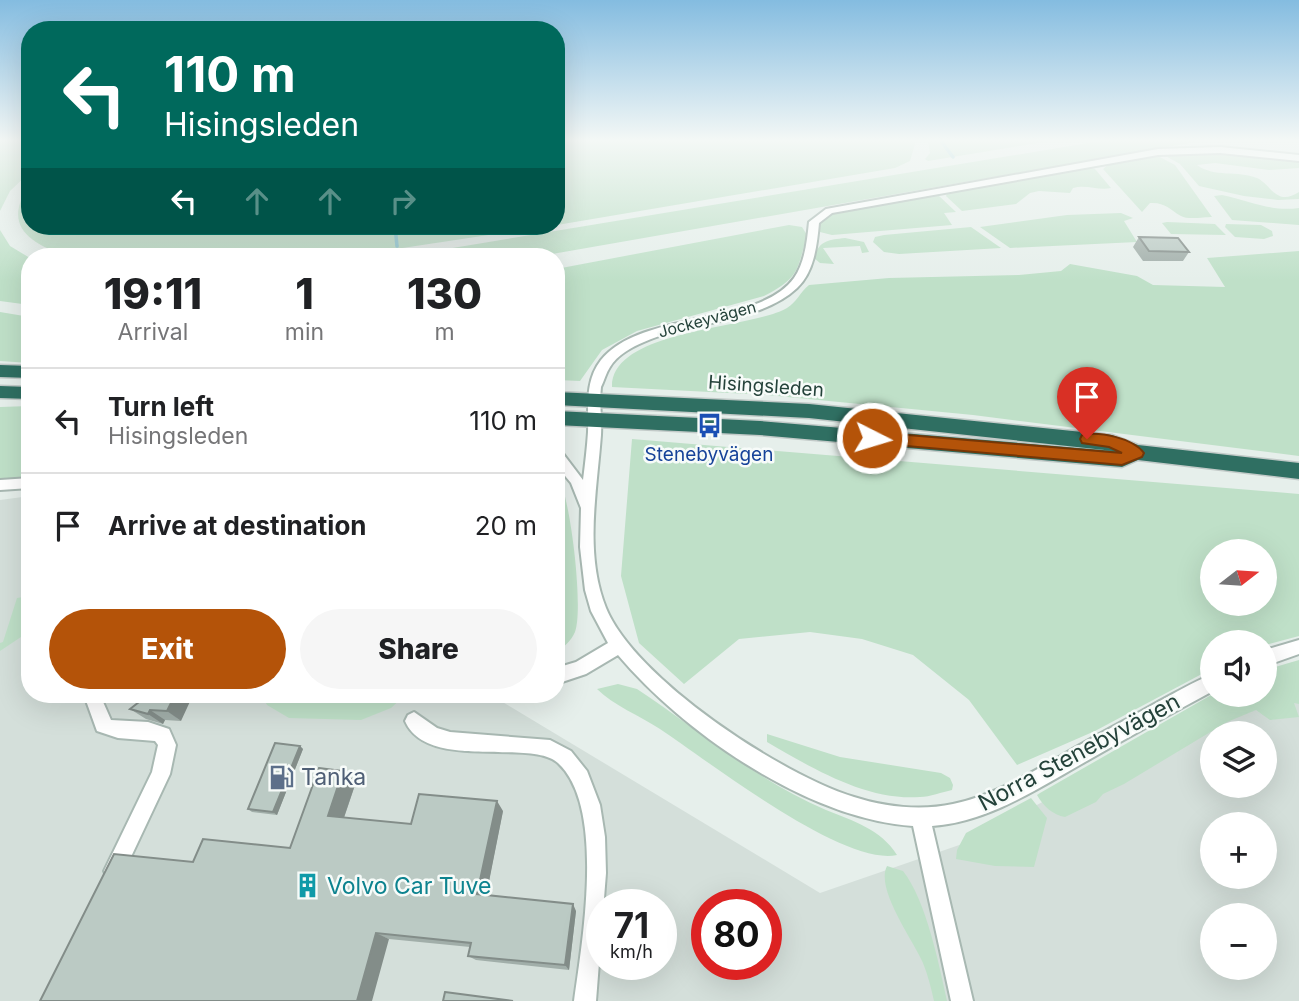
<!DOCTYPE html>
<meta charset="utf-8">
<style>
body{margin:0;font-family:Inter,sans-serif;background:#f6f6f6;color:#202124;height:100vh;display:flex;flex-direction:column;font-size:26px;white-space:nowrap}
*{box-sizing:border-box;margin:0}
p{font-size:23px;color:#757577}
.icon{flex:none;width:38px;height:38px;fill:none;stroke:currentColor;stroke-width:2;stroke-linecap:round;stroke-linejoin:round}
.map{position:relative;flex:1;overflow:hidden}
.side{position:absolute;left:21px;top:248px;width:544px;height:455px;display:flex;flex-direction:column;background:#fff;border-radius:28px;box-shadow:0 7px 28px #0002}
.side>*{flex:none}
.guide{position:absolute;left:21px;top:21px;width:544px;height:214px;border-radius:28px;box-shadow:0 7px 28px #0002;background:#00695c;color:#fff;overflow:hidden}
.needle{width:46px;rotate:73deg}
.tools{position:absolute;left:1200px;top:539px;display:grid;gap:14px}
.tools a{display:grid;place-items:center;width:77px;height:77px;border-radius:50%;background:#fff;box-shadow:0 7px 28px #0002;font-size:35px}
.speed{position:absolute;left:586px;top:889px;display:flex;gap:14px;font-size:35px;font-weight:700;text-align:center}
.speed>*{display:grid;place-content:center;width:91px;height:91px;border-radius:50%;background:#fff;box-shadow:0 7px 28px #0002;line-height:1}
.speed small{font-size:18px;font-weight:400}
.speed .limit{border:10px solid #d22;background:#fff;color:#111}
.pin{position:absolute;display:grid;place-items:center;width:60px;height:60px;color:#fff;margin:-72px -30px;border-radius:50% 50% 50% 0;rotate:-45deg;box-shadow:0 0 7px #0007}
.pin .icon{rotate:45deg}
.me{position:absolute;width:77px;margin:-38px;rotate:95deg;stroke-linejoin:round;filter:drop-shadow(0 0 5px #0008)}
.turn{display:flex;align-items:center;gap:24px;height:147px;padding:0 28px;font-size:32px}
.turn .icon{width:91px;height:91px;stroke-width:2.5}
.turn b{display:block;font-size:49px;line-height:60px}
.lanes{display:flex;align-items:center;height:66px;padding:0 28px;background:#0003;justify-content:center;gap:35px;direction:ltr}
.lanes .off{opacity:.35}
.eta{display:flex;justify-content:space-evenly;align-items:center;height:119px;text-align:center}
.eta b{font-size:42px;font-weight:800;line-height:49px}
.primary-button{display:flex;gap:14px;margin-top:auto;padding:14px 28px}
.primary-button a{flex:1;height:80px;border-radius:42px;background:#b45309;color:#fff;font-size:28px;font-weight:800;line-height:80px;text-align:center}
.primary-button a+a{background:#f6f6f6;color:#202124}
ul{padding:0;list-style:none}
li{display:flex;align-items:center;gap:21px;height:105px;padding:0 28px;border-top:2px solid #e0e0e0}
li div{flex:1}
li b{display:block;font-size:26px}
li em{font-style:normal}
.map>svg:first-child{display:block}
</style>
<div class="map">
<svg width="1299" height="1001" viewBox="0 0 1299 1001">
<rect width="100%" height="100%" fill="#e6efeb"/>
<path fill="#d4dfda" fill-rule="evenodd" d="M30 496V695H491L820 893 968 842 1241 695H1265L1299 680V1001H0V500ZM1213 733H1265V786H1213ZM1213 824H1265V877H1213ZM602 905H662V964H602ZM707 905H766V964H707ZM1213 915H1265V968H1213Z"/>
<path fill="#bfe0c8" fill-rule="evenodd" d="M0 141H30V172L10 191 0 211Z
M557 141H914L915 144 910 161 895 168 557 225Z
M928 141H1050L928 161 925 159 930 153Z
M1100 141H1201L535 257H398Z
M1213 153 1299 161V168L1269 170 1215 163 1197 165C1215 178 1237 170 1257 178 1271 184 1276 207 1299 192V199L1278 200 1244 196 1199 186 1180 164 1162 154Z
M1156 155 1175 165 1212 217C1204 217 1188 220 1181 216 1169 209 1165 202 1150 203L1142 212 1103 169 1110 163Z
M1088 167 1095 169 1111 188C1098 191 1087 184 1073 188L1070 193 1039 191 1030 193 1016 204 962 211 946 196 948 192Z
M30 184V226H549L343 257H69C32 244 0 227 30 184Z
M937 194 956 212 944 213 952 225 832 235 820 232 817 228 821 219 830 213Z
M1222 195C1250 201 1271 212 1299 208V225L1232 220 1214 196Z
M1121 213 1133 218 1124 221 1137 242 1010 248 980 227 1067 215Z
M1167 222 1215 224 1226 235 1171 234 1162 223Z
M1226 224 1261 225 1272 231 1273 236 1264 239 1235 237 1225 227Z
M789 225 802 227 807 235C797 271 799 278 764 296L637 331 602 350 580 381 557 380 556 269Z
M971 227 1001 248 899 254 884 252 873 242 875 237 884 235Z
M0 230 10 246 30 258V305L0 301Z
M845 238 864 242 869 252 862 253 860 246 823 248 834 264 820 263 814 258C819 240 829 240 845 238Z
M1299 251V456L973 415 767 395 612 387C611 329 752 329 787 308 797 302 800 292 809 285L889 278 1019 275 1061 271 1070 264 1137 276 1153 285 1225 287 1207 258Z
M0 312 30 317V363L0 361Z
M30 406V477L0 480V407Z
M632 439 1299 494V636L1265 645V642H1213V668L1095 731 1017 765 969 700 913 655 862 639 810 632 739 639 684 684 639 643 621 576ZM1213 551H1265V604H1213Z
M556 470C570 492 584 608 575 632 571 641 564 647 557 652Z
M30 596V631L0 651V643L3 642 17 598Z
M1299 660V704L1294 703 1299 717 1270 720 1256 710 1227 722 1124 784 1103 794 1096 802 1065 817C1053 815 1043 806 1037 795L1040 793 1213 694 1265 695V670Z
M618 684 637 689C699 730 757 781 826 810 853 821 881 829 897 855 843 867 707 760 660 729 640 716 613 705 597 689Z
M262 695H405L391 708 361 720 289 718 267 705Z
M767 734 840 757 941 773 950 778 953 785 952 790C942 792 930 797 920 797 866 801 812 768 767 742Z
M1031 798 1047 818 1034 867 995 866 956 859 957 850 966 833Z
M887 866 903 871C926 900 939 964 947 1001H934C931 988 928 975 923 963 913 940 875 889 887 866Z"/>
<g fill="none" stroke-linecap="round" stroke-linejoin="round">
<path stroke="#8ec9d4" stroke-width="3.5" d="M941 141 953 157
M395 226 397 246"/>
<defs>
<path id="street" d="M1220 147 1299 155V161L1220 153 1158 155 832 213 819 223C817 246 814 272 797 288 760 323 690 321 644 342 632 347 617 355 610 367 606 373 604 381 601 387 599 403 602 419 601 435 597 490 584 554 606 608 635 679 782 775 854 797 885 807 921 811 953 804 991 796 1025 776 1059 757 1091 738 1124 721 1156 703 1175 693 1193 682 1213 674V691C1170 714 1127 738 1085 762 1037 789 988 822 932 826L973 1001H951L913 826C808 819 684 733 618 655L586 674 556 684V668L576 662 608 643 591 611 585 590 580 547 581 508 571 483 556 465V450L561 451 583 480C585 464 587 448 588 432 589 408 584 382 601 360 643 309 759 327 794 278 805 262 807 241 809 222L826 209 1158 149Z
M30 478V488L0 490V480Z
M1299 640V654L1265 666V650Z
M84 695H100L111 720 148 722 169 729 176 745 170 774 121 878 114 881 107 878 104 871 152 772 158 745 155 741 118 738 97 731Z
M414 712 437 728 450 732 550 740 571 751 587 771 600 805 605 837 606 873 596 1001H574C582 942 606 807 558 763 531 738 427 772 405 721L408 715Z"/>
<path id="highway" d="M0 365 30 366V378L0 377Z
M0 386 30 387V399L0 398Z
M556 392 809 404 1112 435 1138 445 1299 463V479L1138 460 1122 467 760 435 556 425V411L760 421 1114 451 809 418 556 405Z"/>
</defs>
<use href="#street" stroke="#a8b8b2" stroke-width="4"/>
<use href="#highway" stroke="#c2cac8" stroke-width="3"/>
<use href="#street" fill="#fff" fill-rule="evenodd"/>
<use href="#highway" fill="#2f6f62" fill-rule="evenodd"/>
</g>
<path fill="#a1aea9" d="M1139 237 1189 252 1183 261H1143L1133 247Z
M148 695 181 721 165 720 163 724 146 719 130 709Z
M300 746 303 749 277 815 252 812 248 809Z
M356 782 344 818 411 824 503 811 486 895 576 911 569 970 476 960 468 956 470 947 389 939 193 862 290 848Z"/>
<path fill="#838d89" d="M175 695H193L181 721 167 711Z
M150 710 165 720 163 724 148 714Z
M300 746 303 749 277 815 273 812Z
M343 771 356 782 341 826 328 816Z
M497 801 503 811 485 902 477 894Z
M573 904 576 911 569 970 565 965Z
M376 933 389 939 372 1001H357Z"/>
<path fill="#bbcac4" stroke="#838d89" stroke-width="2" d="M1139 237 1178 238 1189 252 1149 251Z
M148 695H175L167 711 150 710 148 714 130 709Z
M275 743 300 746 273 812 248 809Z
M319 768 343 771 328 816 411 824 419 794 497 801 477 894 573 904 565 965 468 956 471 943 376 933 357 1001H40L114 854 193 862 203 839 290 848Z
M445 992 513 1001H443Z"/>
<linearGradient id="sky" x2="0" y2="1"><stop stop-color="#84bce0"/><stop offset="0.5" stop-color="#f4f8f6"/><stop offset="1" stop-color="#f4f8f6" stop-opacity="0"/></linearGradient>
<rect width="1299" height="281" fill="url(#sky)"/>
<path fill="#b45309" stroke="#753606" stroke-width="2" d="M872 432 1122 453 1109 447 1082 443 1080 439 1082 435C1099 431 1133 438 1144 453L1142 457 1122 465 872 443 864 438Z"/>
<defs>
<symbol id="bus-bare" viewBox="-9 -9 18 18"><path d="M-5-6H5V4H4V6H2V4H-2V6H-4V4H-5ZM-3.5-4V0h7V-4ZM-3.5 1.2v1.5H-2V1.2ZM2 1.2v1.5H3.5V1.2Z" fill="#1a4fb4" stroke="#f7fbf9" stroke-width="2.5" paint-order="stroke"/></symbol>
<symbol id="fuel-bare" viewBox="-9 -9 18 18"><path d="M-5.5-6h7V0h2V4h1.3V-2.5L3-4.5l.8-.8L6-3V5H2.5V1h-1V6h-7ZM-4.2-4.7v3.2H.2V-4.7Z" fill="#5c6f8a" stroke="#f7fbf9" stroke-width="2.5" paint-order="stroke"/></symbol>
<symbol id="building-bare" viewBox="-9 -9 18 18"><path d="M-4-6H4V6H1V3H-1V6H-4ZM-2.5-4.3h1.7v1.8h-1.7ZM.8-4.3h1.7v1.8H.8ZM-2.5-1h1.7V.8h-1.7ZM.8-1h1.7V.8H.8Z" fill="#0f9aa8" stroke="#f7fbf9" stroke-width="2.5" paint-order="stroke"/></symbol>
</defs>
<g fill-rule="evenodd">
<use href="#bus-bare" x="692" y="408" width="35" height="35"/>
<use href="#fuel-bare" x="264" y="760" width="35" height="35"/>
<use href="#building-bare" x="290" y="868" width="35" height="35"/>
</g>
<g text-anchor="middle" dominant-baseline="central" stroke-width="5" stroke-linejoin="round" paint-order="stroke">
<g font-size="16" fill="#24423a" stroke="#f7fbf9">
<text transform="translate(707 319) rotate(-15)">Jockeyvägen</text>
</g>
<g font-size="19" fill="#24423a" stroke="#f7fbf9">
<text transform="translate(766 386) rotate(4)">Hisingsleden</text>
</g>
<g font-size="19" fill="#164399" stroke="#f7fbf9">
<text x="709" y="454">Stenebyvägen</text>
</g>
<g font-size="23" fill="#24423a" stroke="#f7fbf9">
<text transform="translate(1079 752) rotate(-28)">Norra Stenebyvägen</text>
</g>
<g font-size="23" fill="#4e5e75" stroke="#f7fbf9" text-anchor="start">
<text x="301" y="777">Tanka</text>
</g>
<g font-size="23" fill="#0d838f" stroke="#f7fbf9" text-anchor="start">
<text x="327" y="886">Volvo Car Tuve</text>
</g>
</g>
</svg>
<div class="tools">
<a><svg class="needle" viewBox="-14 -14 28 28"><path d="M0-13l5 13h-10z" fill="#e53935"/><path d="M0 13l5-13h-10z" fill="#757577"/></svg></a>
<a><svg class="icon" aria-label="sound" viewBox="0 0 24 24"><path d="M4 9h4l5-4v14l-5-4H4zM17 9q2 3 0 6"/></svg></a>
<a><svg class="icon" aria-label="layers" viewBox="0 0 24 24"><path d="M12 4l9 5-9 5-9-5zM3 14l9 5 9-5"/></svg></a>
<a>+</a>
<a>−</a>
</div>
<div class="speed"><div>71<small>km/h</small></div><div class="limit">80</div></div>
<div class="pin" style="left:1087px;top:439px;background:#d93025"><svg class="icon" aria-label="arrive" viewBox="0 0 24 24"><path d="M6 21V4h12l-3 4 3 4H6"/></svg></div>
<svg class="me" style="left:872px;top:438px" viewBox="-20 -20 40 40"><circle r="17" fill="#b45309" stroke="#fff" stroke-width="3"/><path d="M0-11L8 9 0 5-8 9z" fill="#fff"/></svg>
<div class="guide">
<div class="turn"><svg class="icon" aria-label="left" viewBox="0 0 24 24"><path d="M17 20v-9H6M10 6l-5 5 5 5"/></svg><div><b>110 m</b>Hisingsleden</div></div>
<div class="lanes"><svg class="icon" aria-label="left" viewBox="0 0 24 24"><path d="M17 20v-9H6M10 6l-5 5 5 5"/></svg><svg class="icon off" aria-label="ahead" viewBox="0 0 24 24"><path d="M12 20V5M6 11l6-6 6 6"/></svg><svg class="icon off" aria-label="ahead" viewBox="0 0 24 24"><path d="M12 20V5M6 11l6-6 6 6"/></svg><svg class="icon off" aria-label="right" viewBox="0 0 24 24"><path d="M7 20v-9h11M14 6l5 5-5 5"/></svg></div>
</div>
<section class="side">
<div class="eta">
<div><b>19:11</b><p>Arrival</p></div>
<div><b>1</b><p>min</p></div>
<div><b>130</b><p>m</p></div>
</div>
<ul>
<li><svg class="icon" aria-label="left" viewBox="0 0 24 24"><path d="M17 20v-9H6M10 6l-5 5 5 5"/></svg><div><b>Turn left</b><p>Hisingsleden</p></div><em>110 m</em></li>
<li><svg class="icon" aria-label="arrive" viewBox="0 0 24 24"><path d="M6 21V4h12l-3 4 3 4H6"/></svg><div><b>Arrive at destination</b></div><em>20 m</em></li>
</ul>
<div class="primary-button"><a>Exit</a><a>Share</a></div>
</section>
</div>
